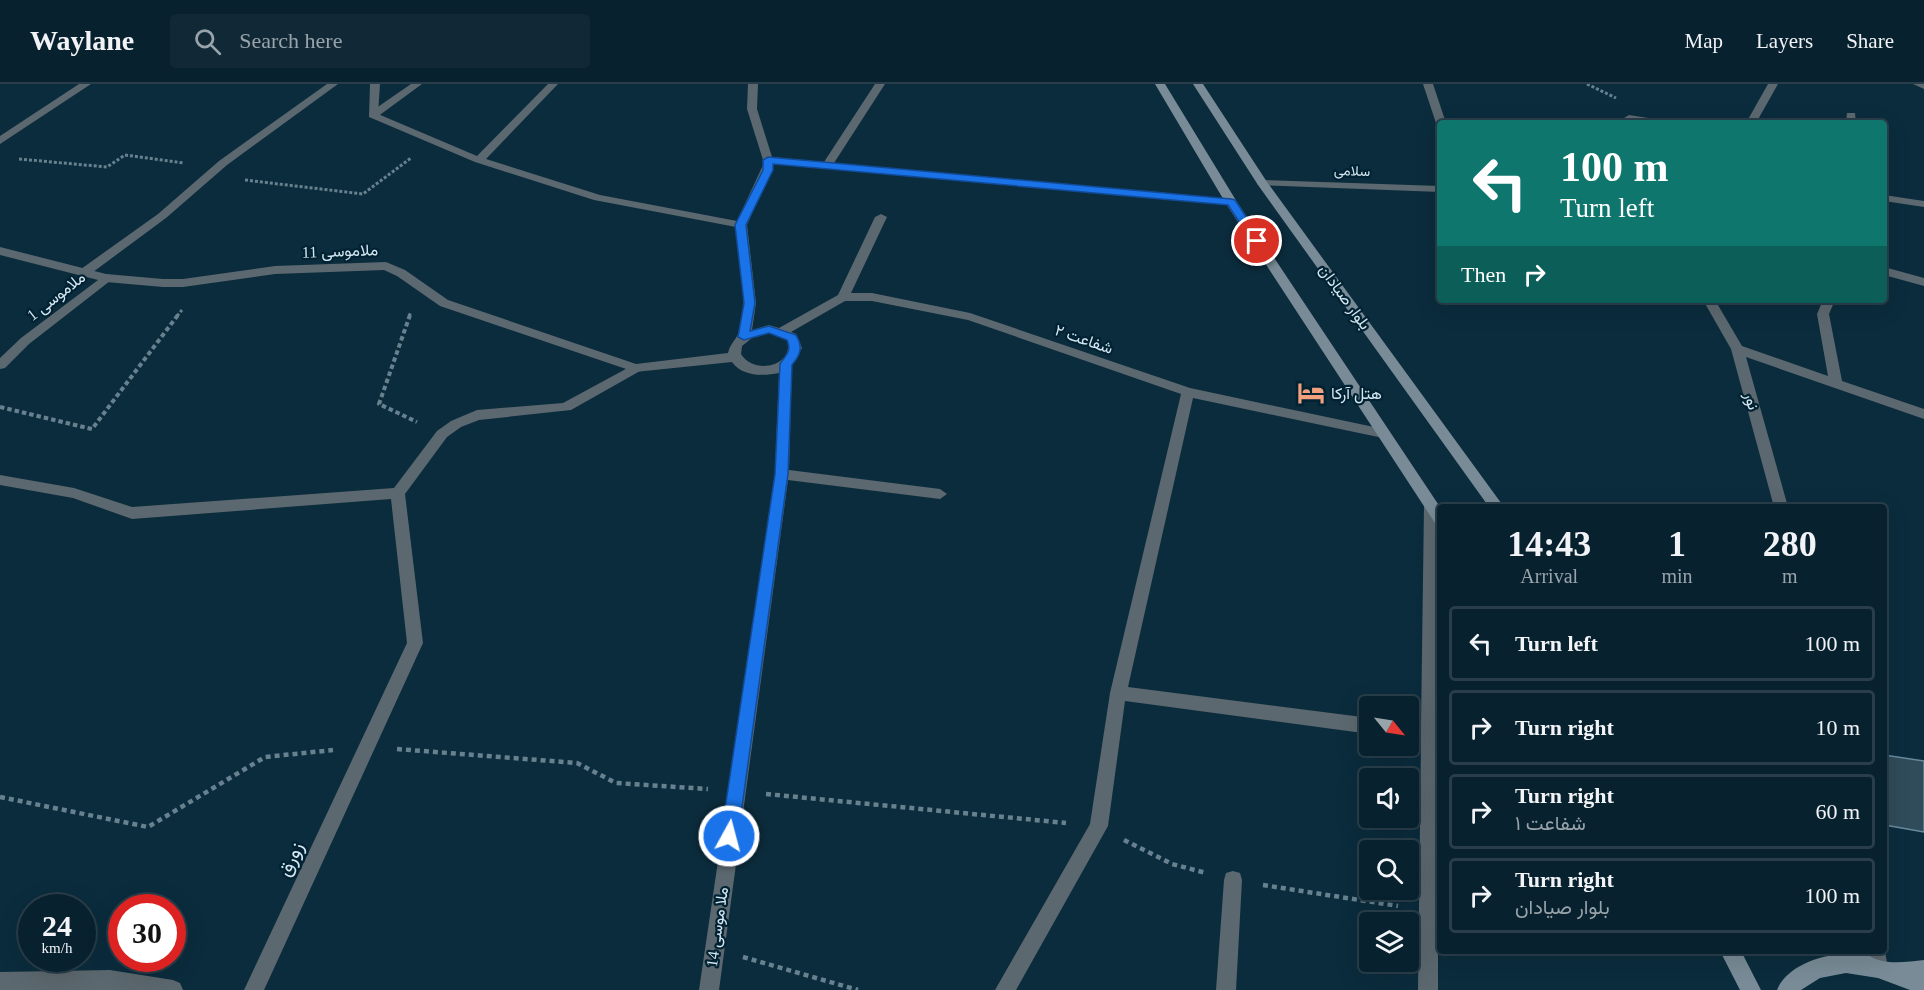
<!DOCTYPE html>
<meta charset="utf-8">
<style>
body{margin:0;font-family:"Times New Roman",Vazirmatn,serif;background:#112936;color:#f1f3f6;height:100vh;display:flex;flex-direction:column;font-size:22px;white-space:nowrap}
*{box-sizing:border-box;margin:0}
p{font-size:20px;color:#98a3aa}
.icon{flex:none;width:33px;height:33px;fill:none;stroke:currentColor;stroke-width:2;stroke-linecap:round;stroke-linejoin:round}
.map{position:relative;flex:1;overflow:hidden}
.sheet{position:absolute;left:1437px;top:420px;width:450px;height:450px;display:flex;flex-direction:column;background:#08212e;border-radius:6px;box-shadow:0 6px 24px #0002,0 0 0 2px #293e4a}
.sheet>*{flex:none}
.guide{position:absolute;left:1437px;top:36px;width:450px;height:183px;border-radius:6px;box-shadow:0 6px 24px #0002,0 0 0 2px #293e4a;background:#0f766e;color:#fff;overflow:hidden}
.needle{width:39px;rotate:120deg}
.buttons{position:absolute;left:1359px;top:612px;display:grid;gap:12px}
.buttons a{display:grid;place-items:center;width:60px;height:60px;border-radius:6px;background:#08212e;box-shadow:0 6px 24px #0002,0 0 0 2px #293e4a;font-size:30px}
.speed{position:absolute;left:18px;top:810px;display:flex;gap:12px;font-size:30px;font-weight:700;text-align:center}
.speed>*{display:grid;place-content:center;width:78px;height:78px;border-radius:50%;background:#08212e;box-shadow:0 6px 24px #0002,0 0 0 2px #293e4a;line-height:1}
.speed small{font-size:15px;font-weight:400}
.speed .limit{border:9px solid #d22;background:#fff;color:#111}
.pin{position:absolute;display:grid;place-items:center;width:51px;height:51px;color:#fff;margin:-26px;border:3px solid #fff;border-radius:50%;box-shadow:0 2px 6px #0007}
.me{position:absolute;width:66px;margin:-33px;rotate:7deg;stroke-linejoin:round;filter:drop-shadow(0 0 4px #0008)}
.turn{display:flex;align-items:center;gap:21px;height:126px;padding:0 24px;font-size:27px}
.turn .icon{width:78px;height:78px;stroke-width:2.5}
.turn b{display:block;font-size:42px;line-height:51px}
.then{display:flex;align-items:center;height:57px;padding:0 24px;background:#0003;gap:12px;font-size:22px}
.eta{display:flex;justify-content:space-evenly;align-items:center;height:102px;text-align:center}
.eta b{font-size:36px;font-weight:600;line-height:42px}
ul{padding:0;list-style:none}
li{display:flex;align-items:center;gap:18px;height:75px;margin:0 12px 9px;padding:0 12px;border:3px solid #293e4a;border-radius:6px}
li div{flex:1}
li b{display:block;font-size:22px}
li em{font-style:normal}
header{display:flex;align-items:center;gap:36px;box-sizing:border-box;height:84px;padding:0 30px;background:#08212e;border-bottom:2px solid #293e4a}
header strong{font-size:28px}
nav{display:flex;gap:33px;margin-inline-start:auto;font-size:21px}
.search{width:420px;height:54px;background:#112936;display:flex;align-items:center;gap:15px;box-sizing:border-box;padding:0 21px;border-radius:6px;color:#98a3aa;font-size:22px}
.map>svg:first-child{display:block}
</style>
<header>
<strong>Waylane</strong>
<div class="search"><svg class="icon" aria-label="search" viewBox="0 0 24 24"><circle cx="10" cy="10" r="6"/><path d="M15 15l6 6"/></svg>Search here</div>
<nav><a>Map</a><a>Layers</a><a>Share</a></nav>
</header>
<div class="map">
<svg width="1924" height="906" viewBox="0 0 1924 906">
<rect width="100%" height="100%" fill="#0b2c3d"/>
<path fill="#304b5a" stroke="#67899c" stroke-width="1.5" d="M1884 671 1924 677V748L1885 741Z"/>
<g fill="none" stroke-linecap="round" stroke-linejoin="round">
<path stroke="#67818f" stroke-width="3" stroke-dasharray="3 2" stroke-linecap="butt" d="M1587 0 1616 14
M19 75 107 83 125 71 184 79
M245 96 363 110 411 74
M177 232 182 226
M409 232 411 228"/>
<path stroke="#67818f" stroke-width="4" stroke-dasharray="4.5 3" stroke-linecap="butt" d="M410 231 379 320 417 338
M0 323 92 345 178 231"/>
<path stroke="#67818f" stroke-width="4.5" stroke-dasharray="5 4" stroke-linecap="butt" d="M397 665 577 679 616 699 708 705
M766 710 1066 739
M0 713 148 743 265 673 333 666
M1124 756 1172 780 1206 789
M1263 801 1398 822
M1689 867 1700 869
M743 873 858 906"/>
<path fill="#5c686f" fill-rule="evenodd" d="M327 0H338L227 81 166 134 89 191H81V185L158 130 219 77Z
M411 0H422L377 33H369V29Z
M106 190 110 191V197L29 260 5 284 0 285V274L21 254Z
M635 280 640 281 642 284 640 287 571 326 479 336 461 343 447 353 405 410 423 559 264 906H244L407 559 391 415 132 435 73 414 0 401V391L74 404 132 423 394 404 437 347 451 337 477 326 563 319Z
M110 886 173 896 180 899 183 906H0V888Z"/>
<path fill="#5c686f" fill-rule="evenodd" d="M79 0H91L0 60V52Z
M370 0H380L378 30 477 72 548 0H558L486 75 600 111 737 137 764 79 747 25 748 0H758L757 25 772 73 824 78 875 0H885L834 79 1235 116 1237 118 1231 121 774 80 747 141 756 219 752 246 769 241 779 244 838 211 875 133 881 130 887 133 851 209H872L970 229 1190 304 1388 346 1390 349 1388 352 1383 354 1193 314 1128 603 1370 634V650L1125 617 1108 742 1016 906H995L1090 740 1110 609 1181 310 968 236 872 217H845L791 248 796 250 802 264 792 280 789 386 940 405 947 410 940 415 788 396 719 906H699L775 390 779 289C763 292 743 293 732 278L635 288 440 222 397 192 384 186 275 190 183 203H163L106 198 0 171V163L106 190 163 195H183L275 182 386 178 405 186 448 216 636 280 728 269C730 260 735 257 738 250 750 218 739 177 736 143L594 116 475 78 369 33ZM769 249 787 256C795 283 753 291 741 270L742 262 752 254Z
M1423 0H1433L1446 39H1440V42L1436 39Z
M1768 0H1778L1756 39H1746Z
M1913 0H1924V5Z
M1847 29H1855L1856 39H1846Z
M1629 31 1661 36 1666 39 1625 36 1624 34Z
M1262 96 1440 102V108L1258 101 1257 99Z
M1884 111 1924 117V123L1884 117Z
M1884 183 1924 194V202L1884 191Z
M1703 216H1715L1742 262 1828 292 1817 230 1823 216H1835L1829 230 1842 297 1924 325V335L1746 273 1788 423H1774L1731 265Z
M1431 416 1438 422V906H1418L1421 656 1408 655V639L1421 641 1424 422Z
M1233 787 1240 789 1242 796 1236 906H1216L1224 796 1226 789Z
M1884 862 1888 884 1885 891 1878 894 1871 891 1866 867H1884Z"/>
<path fill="#788b96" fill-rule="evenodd" d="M1155 0H1165L1237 118 1440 423V441L1435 439 1225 118Z
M1193 0H1203L1267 98 1504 423H1489L1258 101Z
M1720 867H1741L1761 906H1740Z
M1840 867H1864C1878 883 1905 878 1924 876V906H1910L1878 894 1846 889 1820 894 1801 906H1777C1786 883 1818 872 1841 870Z"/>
</g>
<path fill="#1a73e8" stroke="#114b97" stroke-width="1.5" d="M768 73 1231 115 1235 116 1262 157 1253 159 1228 121 773 80V86L746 141 755 219 750 247 769 242 796 251C803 263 801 270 792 281L788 390 738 752 735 757 729 760 723 757 721 752 775 390 780 280C786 271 792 267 787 256L769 249 744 256 738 253 744 219 735 141 763 86V76Z"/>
<defs>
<symbol id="hotel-bare" viewBox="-9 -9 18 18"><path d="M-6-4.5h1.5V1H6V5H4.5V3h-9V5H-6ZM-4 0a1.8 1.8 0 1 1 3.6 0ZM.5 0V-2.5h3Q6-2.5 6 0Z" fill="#f1a17e" stroke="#012232" stroke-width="2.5" paint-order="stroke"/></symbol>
</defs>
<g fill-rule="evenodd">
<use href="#hotel-bare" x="1292" y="290" width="38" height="38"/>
</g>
<g text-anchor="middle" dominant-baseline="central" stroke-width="4.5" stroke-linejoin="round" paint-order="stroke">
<g font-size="14" fill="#d5e7f2" stroke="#012232">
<text transform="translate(1352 87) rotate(2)">سلامی</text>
</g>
<g font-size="16" fill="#d5e7f2" stroke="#012232">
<text transform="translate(340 167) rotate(-2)">ملاموسی 11</text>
<text transform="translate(56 212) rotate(-38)">ملاموسی 1</text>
<text transform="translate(1345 213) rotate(54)">بلوار صیادان</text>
<text transform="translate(1084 255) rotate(19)">شفاعت ۲</text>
<text transform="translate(1752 317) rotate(74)">نور</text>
<text transform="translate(717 843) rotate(-82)">ملا موسی 14</text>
</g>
<g font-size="16" fill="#d5e7f2" stroke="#012232" text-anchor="start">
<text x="1331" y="309">هتل آرکا</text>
</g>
<g font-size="20" fill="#d5e7f2" stroke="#012232">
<text transform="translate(290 775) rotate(-65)">زورق</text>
</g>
</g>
</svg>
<div class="buttons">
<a><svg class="needle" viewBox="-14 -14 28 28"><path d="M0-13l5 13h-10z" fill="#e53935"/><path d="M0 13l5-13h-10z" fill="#98a3aa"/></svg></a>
<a><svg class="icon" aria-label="sound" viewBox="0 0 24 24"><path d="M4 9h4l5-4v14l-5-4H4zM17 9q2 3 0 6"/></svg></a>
<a><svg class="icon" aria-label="search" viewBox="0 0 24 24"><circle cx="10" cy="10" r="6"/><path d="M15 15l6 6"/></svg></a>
<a><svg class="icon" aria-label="layers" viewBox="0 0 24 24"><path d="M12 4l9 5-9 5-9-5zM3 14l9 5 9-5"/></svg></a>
</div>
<div class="speed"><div>24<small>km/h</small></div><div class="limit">30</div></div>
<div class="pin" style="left:1257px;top:157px;background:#d93025"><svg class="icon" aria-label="arrive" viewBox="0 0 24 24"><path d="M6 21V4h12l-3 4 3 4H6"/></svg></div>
<svg class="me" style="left:729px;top:752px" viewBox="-20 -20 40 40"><circle r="17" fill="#1a73e8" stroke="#fff" stroke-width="3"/><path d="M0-11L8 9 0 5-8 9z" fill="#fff"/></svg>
<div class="guide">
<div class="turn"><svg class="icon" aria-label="left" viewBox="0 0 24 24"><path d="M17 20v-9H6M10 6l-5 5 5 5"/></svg><div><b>100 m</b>Turn left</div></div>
<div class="then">Then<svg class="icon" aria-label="right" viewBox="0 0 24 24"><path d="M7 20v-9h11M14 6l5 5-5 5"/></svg></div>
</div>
<section class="sheet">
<div class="eta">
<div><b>14:43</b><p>Arrival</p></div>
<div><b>1</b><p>min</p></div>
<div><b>280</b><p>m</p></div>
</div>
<ul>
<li><svg class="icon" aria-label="left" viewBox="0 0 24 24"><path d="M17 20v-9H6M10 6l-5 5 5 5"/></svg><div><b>Turn left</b></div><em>100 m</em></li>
<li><svg class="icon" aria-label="right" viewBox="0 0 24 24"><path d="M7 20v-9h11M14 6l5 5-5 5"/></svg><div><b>Turn right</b></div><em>10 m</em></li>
<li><svg class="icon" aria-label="right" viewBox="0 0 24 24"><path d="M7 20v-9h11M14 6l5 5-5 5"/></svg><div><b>Turn right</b><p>شفاعت ۱</p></div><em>60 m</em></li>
<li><svg class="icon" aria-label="right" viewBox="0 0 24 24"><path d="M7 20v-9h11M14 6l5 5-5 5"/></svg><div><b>Turn right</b><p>بلوار صیادان</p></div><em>100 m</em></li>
</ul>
</section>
</div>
